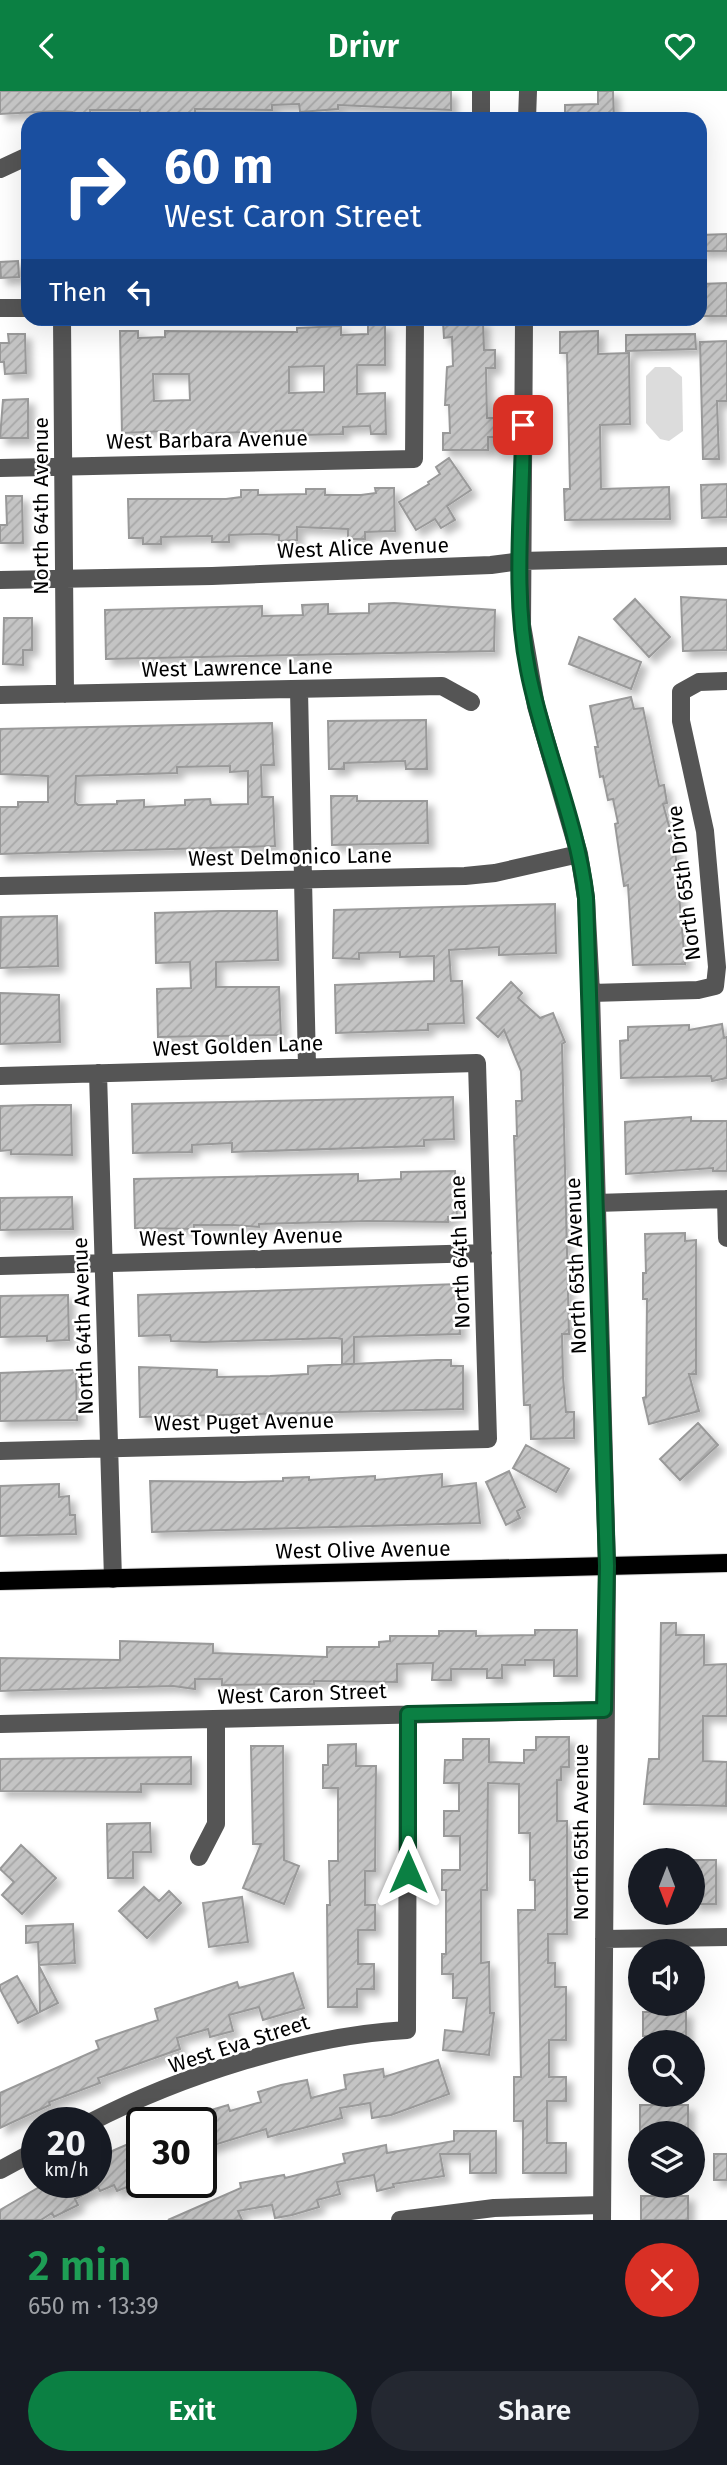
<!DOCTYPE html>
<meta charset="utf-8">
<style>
body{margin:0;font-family:"Fira Sans",sans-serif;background:#242831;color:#f1f3f6;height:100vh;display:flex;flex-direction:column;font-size:26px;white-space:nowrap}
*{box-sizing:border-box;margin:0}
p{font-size:23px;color:#9ea1a6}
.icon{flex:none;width:38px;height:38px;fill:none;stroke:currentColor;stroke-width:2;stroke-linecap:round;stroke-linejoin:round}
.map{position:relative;height:2129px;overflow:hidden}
.sheet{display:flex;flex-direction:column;background:#171b24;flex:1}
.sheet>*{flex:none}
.hud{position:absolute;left:21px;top:21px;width:686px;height:214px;border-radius:21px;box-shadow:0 7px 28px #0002;background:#1a4fa0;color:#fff;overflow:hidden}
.needle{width:46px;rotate:180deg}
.fabs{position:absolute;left:628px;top:1757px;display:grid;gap:14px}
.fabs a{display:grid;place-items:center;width:77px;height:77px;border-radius:50%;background:#171b24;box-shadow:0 7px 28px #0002;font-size:35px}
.speed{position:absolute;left:21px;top:2016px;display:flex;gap:14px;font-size:35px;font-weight:700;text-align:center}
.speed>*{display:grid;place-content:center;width:91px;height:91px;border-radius:50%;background:#171b24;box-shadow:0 7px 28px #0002;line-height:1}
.speed small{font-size:18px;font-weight:400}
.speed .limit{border:4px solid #111;border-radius:10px;background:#fff;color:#111}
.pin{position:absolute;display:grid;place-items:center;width:60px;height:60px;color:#fff;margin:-30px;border-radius:14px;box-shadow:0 4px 10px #0006}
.me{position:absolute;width:77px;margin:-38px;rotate:0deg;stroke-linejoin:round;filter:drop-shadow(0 0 5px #0008)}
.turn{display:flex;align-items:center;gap:24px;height:147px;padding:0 28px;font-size:32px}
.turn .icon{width:91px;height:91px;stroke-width:2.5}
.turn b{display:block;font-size:49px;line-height:60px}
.then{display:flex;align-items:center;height:66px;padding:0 28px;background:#0003;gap:14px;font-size:26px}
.round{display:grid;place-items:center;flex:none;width:74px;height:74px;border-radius:37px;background:#242831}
.overview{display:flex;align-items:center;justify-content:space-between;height:119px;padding:0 28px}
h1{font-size:42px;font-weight:600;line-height:52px;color:#1e9e55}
.cta{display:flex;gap:14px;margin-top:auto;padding:14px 28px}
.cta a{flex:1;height:80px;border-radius:42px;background:#0b8043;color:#fff;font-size:28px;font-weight:600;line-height:80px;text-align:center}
.cta a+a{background:#242831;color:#f1f3f6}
header{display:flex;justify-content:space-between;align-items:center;height:91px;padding:0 28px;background:#0b8043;color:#fff;font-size:32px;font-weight:600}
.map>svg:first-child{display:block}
</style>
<header><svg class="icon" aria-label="back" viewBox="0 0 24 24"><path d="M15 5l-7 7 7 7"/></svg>Drivr<svg class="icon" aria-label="heart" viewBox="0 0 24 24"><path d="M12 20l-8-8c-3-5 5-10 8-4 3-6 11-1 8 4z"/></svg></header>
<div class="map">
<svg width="727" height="2129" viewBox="0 0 727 2129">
<defs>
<pattern id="building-hatch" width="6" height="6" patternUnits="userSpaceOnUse" patternTransform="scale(1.75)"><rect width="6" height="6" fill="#c4c4c4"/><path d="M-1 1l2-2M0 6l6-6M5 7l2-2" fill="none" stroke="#a7a7a7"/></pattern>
<filter id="shadow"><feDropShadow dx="6" dy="6" stdDeviation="3.5" flood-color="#0004"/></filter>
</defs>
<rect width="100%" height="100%" fill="#fff"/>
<path fill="#dcdcdc" d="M655 276H670L682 286 683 340 669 350 660 348 646 332V285Z"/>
<path fill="url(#building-hatch)" stroke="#999" stroke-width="2" fill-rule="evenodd" filter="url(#shadow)" d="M0 0H451V19L338 14V18L300 21 299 13 272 14V19L195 18V23L140 26V19H90L91 26H72V21L58 20 0 23Z
M598 0H613L614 28H565V14L598 13Z
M727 143V160H700V144Z
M18 170 19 186 1 187 0 171Z
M727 192V225H700V193Z
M483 230 484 259H495V277H486L487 327H495L494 346H488V359H443V342H450L449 314H445L447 276 453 275 452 246 444 247 443 231Z
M368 234H385V274H357V303L385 302 386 343H371L370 335 343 336V343L303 344V339L276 340V344H258V341L208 342V346L184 348H168V340L122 342 120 240H138V247L165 246V240L297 241V237L341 235V244L368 243ZM324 275V301L289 302V276ZM153 283H189L190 309 154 310Z
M598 240V263L629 262 630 333 600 334 601 398 669 396 670 428 565 429 564 398H570L567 262H560V241Z
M8 243H25L26 282 5 283 4 271H0V252H9Z
M695 243 696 258 626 260V244Z
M727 250V310H717L719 368H703L700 251Z
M28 308V347H0L3 309Z
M449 367 471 399 447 415 455 429 441 437 435 428 416 439 399 411 429 393 428 391 440 383 436 376Z
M727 393V426L702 427 701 394Z
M375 397H394L395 440 365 441V448H348V438L297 436V449L279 450V444L264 443 229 444V451H212V445L161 446V453H143V447H129L128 408H226L241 406V399H258V404L306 403V398H325V404H361L376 402Z
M6 405H22L23 452H0V434H7Z
M681 506 727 509V559L683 560Z
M635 508 670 546 649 566 614 528Z
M394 512 495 519 494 560 106 568 105 519 262 515V525L303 524 302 514 328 513V523L369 522V513Z
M4 527H32V559H23V574L3 573Z
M579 546 641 571 631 598 569 573Z
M631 606 634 618 643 617 659 695 664 694 667 712 663 713 675 757 685 873 633 874 628 794 624 795 615 733 618 732 613 708 608 709 603 685 600 686 595 656H598L590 615Z
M426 629 427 678H406L405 670 344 672V678H329L328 630Z
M272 632 274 674H261L262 706H273L275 755 0 763V716H18V711H48V685L0 683V638ZM230 675V681L248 680V713L211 714 210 708 185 709V714L144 716V709L117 710V713L78 714 75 711 76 685 177 682V676Z
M331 705H357V710H427L428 752 332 754Z
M555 813 556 862 499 864V856L449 859 451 890H462L464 932 428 933V939L336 942 335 894 434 890V865L400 866V861L359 862V868L333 867 334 819Z
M220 820H277L278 869 216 871V896H279L281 944 158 946 157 898 191 897 190 871 156 872 155 822Z
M57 825 58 875 0 877 1 826Z
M511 891 522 902 518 907 540 927 553 922 565 951 562 953 569 1243H562L563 1286 566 1321H574V1347L531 1348 530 1314H524L514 1045H517L516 1010H522L521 980 504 939 498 946 477 927Z
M0 902 59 904 60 951 0 953Z
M722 933 724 947 727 946V987L712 990 711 985 621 987 620 950 628 949V936L689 934V939Z
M453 1006 454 1048 424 1049V1055L232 1061V1052L192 1054V1061L133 1062 132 1013Z
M37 1014H71L72 1064 11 1063V1059L0 1060V1015Z
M691 1026V1030H727V1080H713V1077L626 1083 625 1031Z
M455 1080 457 1126H448V1131L368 1130 259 1133V1136L233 1134H194V1138L135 1137 134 1088 358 1083V1090L401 1088V1081Z
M72 1106 73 1138 0 1139V1107Z
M685 1142V1150L696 1149V1283H689L699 1320 649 1333 643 1307 646 1306 647 1208H643V1182H646L645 1143Z
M458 1193 460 1243 354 1246V1273H342V1248L336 1247 204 1251 171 1250 170 1244 139 1245 138 1204Z
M68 1204 69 1249 47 1250V1245L0 1246V1205Z
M437 1269H451V1275H463V1318L140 1326 139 1276 217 1279V1286L270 1285 308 1283V1275Z
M76 1279 77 1329 0 1330V1282Z
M698 1332 718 1354 680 1389 660 1368Z
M526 1354 569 1378 556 1401 513 1377Z
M509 1380 525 1416 517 1420 520 1427 506 1434 486 1391Z
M442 1383V1396L476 1392 480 1432 152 1441 150 1390 243 1391 283 1390V1387L309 1386V1389L375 1385V1389Z
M59 1393V1406L69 1405 70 1424H75L76 1443 0 1445V1395Z
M661 1532H676V1544H704V1574L727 1573V1625H703V1670L727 1671 726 1715 644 1713 649 1668H659Z
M535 1539H577V1585H554V1569H525V1574H502V1587H487V1578H451V1589H432L433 1572 397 1573V1591L314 1590V1593L222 1594V1588H195V1598L173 1595 0 1600V1567L120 1569V1550L213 1553V1562L327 1566V1556H379V1551L390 1550V1545H439V1540H476V1545L535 1544Z
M536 1646H569V1676H561V1689H557V1730H567V1843H548V1872H555V1896H566V1949H549V1986H566V2010H547V2052H566V2082H523V2030H514V1986H521L518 1819H535V1789H530V1742H519V1693L488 1692 487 1799H481V1872L489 1871 490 1922H494L489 1964 443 1959 445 1939 463 1941 467 1907H453V1883H442V1863H446V1799H442V1779H460V1745H444V1720H459V1692H444L445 1669H463V1648H489V1671L524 1672V1659H536Z
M356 1653V1675H376L375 1780H365V1814H375V1839H358V1873H374V1898H357V1916H328L327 1814H330L329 1770H338V1697H323V1674H328V1654Z
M251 1655H283L284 1769 299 1775 284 1813 243 1797 261 1753H253Z
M191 1666V1693H141V1701L0 1700V1668Z
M150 1732 151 1761H133V1787H108L107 1733Z
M21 1754 56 1787 22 1823 2 1804 14 1791 0 1778Z
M693 1769H716V1813H693Z
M144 1796 159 1810 169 1800 181 1812 147 1847 119 1820Z
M242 1806 248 1851 209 1856 203 1812Z
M73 1833 75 1872 39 1874 38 1851 26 1852V1835Z
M39 1875 58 1912 40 1921Z
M293 1882 304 1917 263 1929 259 1916 229 1924 233 1940 210 1946 208 1938 177 1947 180 1958 98 1987 100 1992 49 2011 50 2014 0 2037V2002L99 1958 96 1950 158 1929 155 1918 237 1891 239 1897Z
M17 1885 38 1922 18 1932 0 1898V1894Z
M643 1921H686V1951H656V1945H643Z
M438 1969 449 2003 391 2024 372 2027 370 2012 340 2017 342 2027 268 2046 266 2038 201 2058V2022L228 2014 230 2020 261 2011 258 2001 281 1994 307 1989 311 2007 346 1998 344 1984 383 1978 384 1986Z
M640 2014H688V2040H640Z
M454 2040H496V2082H470V2063H440L444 2085 393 2093 394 2096 377 2100 374 2084 337 2091 340 2103 317 2109 319 2116 292 2124 275 2127 272 2114 238 2120 242 2129H168L241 2097 240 2092 284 2084 285 2087 345 2072 343 2063 386 2054 387 2062 454 2050Z
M142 2047V2090L117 2100 114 2094 100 2100 98 2096 75 2108 78 2114 54 2126 52 2122 41 2129H0V2119L48 2091H96V2067Z
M714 2063H727V2089H714Z
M641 2105H688V2129H641Z"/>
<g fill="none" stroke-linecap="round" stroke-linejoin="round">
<defs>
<path id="major" d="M0 1490 727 1472"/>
</defs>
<use href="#major" stroke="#dbdbdb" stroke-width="20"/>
<path stroke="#555" stroke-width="18" d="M481 28V0
M527 28 528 0
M0 78 28 65
M0 217H28
M62 228 65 603
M524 228 522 534 536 615 579 763 586 807 591 902 607 1475 602 2129
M0 377 414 368 415 228
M0 489 212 485 491 474 521 470 727 465
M299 599 307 976
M0 604 442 595 471 611
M0 795 465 785 495 782 579 763
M591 902 698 899 715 895 717 876 705 740 681 630V601L699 591 727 590
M98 982 113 1488
M0 985 477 972 488 1348 0 1360
M726 1108 727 1147
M596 1112 727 1108
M0 1175 483 1162
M0 1633 605 1619
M199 1766 216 1733V1628
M604 1848 727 1846
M89 2032C180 1985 306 1944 407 1939L408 1623
M0 2079 37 2059
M400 2129 494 2117 602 2114"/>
<use href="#major" stroke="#000" stroke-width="18"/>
</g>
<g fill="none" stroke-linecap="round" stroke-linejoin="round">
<defs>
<path id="route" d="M408 1781V1623L604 1619 607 1475 586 807C577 729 543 656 528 579 512 500 523 414 523 334"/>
</defs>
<use href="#route" stroke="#07532c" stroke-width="18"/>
<use href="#route" stroke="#0b8043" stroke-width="12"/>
</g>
<g text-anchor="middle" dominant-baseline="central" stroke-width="5" stroke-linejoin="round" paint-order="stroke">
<g font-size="21" fill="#000" stroke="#fff">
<text transform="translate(207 349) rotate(-1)">West Barbara Avenue</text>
<text transform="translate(41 415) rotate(-90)">North 64th Avenue</text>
<text transform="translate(363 457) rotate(-2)">West Alice Avenue</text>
<text transform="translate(237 577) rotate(-1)">West Lawrence Lane</text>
<text transform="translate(290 766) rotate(-1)">West Delmonico Lane</text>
<text transform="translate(684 792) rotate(-97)">North 65th Drive</text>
<text transform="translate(238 955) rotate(-2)">West Golden Lane</text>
<text transform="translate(241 1146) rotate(-1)">West Townley Avenue</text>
<text transform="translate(460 1161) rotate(-92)">North 64th Lane</text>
<text transform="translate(576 1175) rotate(-92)">North 65th Avenue</text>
<text transform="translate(83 1235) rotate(-92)">North 64th Avenue</text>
<text transform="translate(244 1331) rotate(-1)">West Puget Avenue</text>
<text transform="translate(363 1459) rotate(-1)">West Olive Avenue</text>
<text transform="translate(302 1603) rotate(-2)">West Caron Street</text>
<text transform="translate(581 1741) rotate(-90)">North 65th Avenue</text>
<text transform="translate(239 1953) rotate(-18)">West Eva Street</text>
</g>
</g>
</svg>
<div class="fabs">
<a><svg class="needle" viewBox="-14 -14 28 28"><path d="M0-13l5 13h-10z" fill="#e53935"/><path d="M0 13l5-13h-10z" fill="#9ea1a6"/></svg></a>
<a><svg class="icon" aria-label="sound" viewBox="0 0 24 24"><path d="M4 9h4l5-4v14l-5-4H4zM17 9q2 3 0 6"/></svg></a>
<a><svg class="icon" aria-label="search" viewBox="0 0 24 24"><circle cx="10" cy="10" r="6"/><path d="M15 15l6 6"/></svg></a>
<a><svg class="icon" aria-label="layers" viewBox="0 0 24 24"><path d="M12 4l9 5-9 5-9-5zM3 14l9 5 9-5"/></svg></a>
</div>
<div class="speed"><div>20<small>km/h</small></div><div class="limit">30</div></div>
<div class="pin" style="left:523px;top:334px;background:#d93025"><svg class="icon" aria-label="arrive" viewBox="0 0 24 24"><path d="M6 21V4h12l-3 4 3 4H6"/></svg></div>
<svg class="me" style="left:408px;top:1781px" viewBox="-20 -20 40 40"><path d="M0-17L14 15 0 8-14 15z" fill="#0b8043" stroke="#fff" stroke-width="4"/></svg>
<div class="hud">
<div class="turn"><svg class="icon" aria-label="right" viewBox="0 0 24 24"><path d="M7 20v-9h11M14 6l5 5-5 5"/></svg><div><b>60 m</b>West Caron Street</div></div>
<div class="then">Then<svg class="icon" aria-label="left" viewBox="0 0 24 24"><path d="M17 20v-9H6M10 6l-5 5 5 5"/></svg></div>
</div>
</div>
<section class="sheet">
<div class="overview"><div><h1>2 min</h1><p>650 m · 13:39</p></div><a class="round" style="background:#d93025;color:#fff"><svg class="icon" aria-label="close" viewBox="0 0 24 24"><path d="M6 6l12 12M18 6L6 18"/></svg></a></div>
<div class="cta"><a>Exit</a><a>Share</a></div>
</section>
